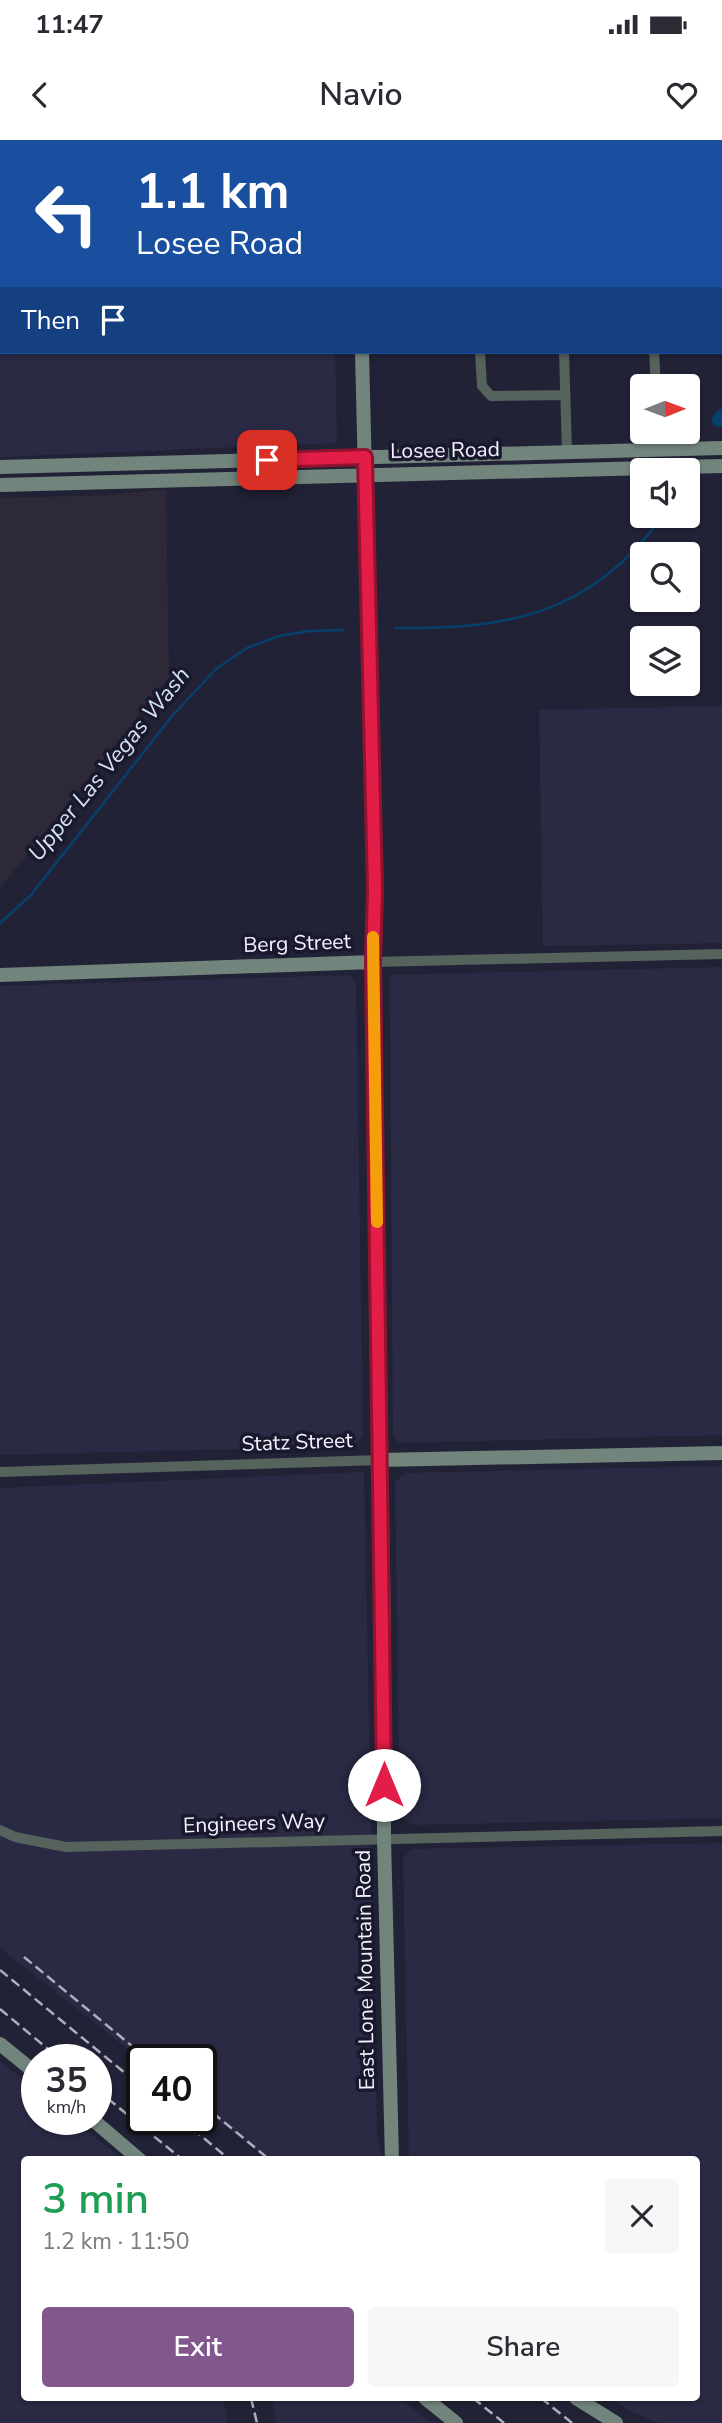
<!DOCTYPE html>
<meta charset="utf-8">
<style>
body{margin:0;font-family:"Nunito Sans",sans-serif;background:#f7f7f7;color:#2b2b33;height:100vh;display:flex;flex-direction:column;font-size:26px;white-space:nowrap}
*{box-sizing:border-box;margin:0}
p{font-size:23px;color:#7c7c81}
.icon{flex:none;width:38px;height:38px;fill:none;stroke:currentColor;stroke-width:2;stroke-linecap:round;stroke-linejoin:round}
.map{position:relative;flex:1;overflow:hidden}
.panel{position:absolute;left:21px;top:2016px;width:679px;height:245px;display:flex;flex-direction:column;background:#fff;border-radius:7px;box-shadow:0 2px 5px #0004}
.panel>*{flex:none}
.hud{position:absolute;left:0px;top:0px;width:723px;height:214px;box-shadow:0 2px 5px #0004;background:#1a4fa0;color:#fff;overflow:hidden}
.needle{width:46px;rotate:89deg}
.tools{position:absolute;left:630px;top:234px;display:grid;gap:14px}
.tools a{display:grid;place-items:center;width:70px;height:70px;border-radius:7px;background:#fff;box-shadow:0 2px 5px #0004;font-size:35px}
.speed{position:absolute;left:21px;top:1904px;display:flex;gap:14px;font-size:35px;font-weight:700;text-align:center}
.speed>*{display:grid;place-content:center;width:91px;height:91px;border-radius:50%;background:#fff;box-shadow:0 2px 5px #0004;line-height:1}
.speed small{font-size:18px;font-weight:400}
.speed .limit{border:4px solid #111;border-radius:10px;background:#fff;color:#111}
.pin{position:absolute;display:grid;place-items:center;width:60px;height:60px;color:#fff;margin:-30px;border-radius:14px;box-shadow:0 4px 10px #0006}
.me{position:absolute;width:77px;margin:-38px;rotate:0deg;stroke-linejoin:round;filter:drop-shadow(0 0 5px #0008)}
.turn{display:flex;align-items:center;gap:24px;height:147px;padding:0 21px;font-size:32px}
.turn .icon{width:91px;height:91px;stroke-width:2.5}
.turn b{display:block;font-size:49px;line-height:60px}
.then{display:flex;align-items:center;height:66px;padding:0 21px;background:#0003;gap:14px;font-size:26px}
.round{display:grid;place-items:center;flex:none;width:74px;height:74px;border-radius:7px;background:#f7f7f7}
.headline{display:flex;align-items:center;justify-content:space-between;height:119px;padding:0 21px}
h1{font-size:42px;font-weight:600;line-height:52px;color:#1e9e55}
.cta{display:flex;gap:14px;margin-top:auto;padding:14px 21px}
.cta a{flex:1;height:80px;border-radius:7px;background:#81578e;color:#fff;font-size:28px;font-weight:600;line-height:80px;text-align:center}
.cta a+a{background:#f7f7f7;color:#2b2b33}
.status{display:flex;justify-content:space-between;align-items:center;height:49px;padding:0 35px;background:#fff;direction:ltr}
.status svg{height:19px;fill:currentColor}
header{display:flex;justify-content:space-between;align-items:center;height:91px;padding:0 21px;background:#fff;font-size:32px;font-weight:600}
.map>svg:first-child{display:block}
</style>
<div class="status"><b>11:47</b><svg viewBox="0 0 49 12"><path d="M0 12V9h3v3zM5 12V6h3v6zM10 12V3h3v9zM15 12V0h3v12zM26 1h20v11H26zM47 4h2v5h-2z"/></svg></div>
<header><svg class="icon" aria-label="back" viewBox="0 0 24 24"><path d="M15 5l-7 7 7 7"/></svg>Navio<svg class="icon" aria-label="heart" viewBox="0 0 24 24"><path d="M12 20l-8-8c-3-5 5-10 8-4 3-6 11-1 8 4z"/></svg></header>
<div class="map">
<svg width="722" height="2283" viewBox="0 0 722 2283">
<rect width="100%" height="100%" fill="#222237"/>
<path fill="#2a2a45" d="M0 0H331L2 2V212H335L337 303 0 317Z
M722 566V803L543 806 539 570Z
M722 827V1295L399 1303 393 1296 390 835Z
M349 835 356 844 363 1297 352 1306 0 1315V846Z
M722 1326V1678L412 1685 400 1676 395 1342 405 1333Z
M364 1332 377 1995 383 2019H267L201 1967V1920H142L0 1808V1348Z
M722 1703V2283H660L637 2274 608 2258H696V2020L409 2019 403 1718 412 1709Z
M0 1921 37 1951V1979H72L122 2019 24 2020V2258H223L228 2283H0Z
M271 2258H399L431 2283H277Z"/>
<path fill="#2d2939" d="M166 349 169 538 0 748V358L112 355Z"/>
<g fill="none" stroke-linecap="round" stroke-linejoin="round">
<path stroke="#06416b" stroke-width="2.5" d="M396 488C512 489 590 474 663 376
M0 783 31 755 173 575 216 529 247 508 279 496 309 491 343 490"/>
<path stroke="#06416b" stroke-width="14" d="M719 280 722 276"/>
<path stroke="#56625c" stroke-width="10" d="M421 0V2
M551 0H643
M480 212 482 246 491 256 565 255
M564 212 567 312
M654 212 656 247
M666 292V309
M373 822 722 814
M0 1332 380 1320
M0 1690 15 1697 66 1707 722 1691"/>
<path stroke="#72857c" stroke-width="14" d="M358 0 359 2
M362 212 375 749 373 822 384 1494V1698L392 2020
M0 327 722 308
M0 345 722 326
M0 835 373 822
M380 1320 722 1313
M0 1904 37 1934
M92 1979 140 2020
M425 2258 456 2283
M576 2258 616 2283"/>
<path stroke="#aeaebd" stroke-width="2.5" stroke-dasharray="10 5" stroke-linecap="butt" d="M24 1817 149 1920
M0 1830 142 1947
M0 1869 61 1920
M96 1949 183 2020
M201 1963 270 2020
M181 1979 230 2020
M251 2258 257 2283
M473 2258 504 2283
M541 2258 572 2283"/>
</g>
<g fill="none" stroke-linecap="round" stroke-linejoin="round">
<defs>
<path id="route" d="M267 320 365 317 375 749 373 822 384 1645"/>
</defs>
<use href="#route" stroke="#92132f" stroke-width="18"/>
<use href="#route" stroke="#e11d48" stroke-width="12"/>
<path stroke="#f59e0b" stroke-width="12" d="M373 797 377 1082"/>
</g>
<g text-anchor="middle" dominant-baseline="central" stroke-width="7" stroke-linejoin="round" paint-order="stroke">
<g font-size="21" fill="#f3f3ff" stroke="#19182c">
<text transform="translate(445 310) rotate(-1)">Losee Road</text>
<text transform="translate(297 803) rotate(-2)">Berg Street</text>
<text transform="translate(297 1302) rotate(-2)">Statz Street</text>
<text transform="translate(254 1683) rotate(-2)">Engineers Way</text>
<text transform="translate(365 1830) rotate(-91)">East Lone Mountain Road</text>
</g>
<g font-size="23" font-style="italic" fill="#d0e1f1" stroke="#19182c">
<text transform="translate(109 624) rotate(-51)">Upper Las Vegas Wash</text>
</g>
</g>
</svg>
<div class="tools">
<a><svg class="needle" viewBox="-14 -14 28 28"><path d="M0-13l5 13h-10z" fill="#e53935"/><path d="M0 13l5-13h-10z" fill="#7c7c81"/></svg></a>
<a><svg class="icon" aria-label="sound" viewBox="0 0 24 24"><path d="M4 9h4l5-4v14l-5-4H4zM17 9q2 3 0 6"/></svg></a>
<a><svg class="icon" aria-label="search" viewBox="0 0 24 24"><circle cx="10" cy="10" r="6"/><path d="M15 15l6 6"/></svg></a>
<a><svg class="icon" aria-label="layers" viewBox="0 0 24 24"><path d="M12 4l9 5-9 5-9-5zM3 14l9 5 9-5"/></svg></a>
</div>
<div class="speed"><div>35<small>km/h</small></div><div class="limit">40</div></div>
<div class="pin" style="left:267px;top:320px;background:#d93025"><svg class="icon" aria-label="arrive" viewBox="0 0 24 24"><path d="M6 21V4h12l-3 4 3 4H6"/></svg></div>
<svg class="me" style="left:384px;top:1645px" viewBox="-20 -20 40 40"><circle r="19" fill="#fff"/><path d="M0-13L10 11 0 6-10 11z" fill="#e11d48"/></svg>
<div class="hud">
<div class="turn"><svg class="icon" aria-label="left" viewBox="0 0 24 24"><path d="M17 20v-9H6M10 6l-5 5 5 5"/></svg><div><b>1.1 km</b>Losee Road</div></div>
<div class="then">Then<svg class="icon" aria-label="arrive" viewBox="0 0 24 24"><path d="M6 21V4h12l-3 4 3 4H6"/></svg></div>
</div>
<section class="panel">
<div class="headline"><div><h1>3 min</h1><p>1.2 km · 11:50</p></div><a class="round"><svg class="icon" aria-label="close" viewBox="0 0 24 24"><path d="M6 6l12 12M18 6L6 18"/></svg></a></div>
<div class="cta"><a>Exit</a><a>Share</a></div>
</section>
</div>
